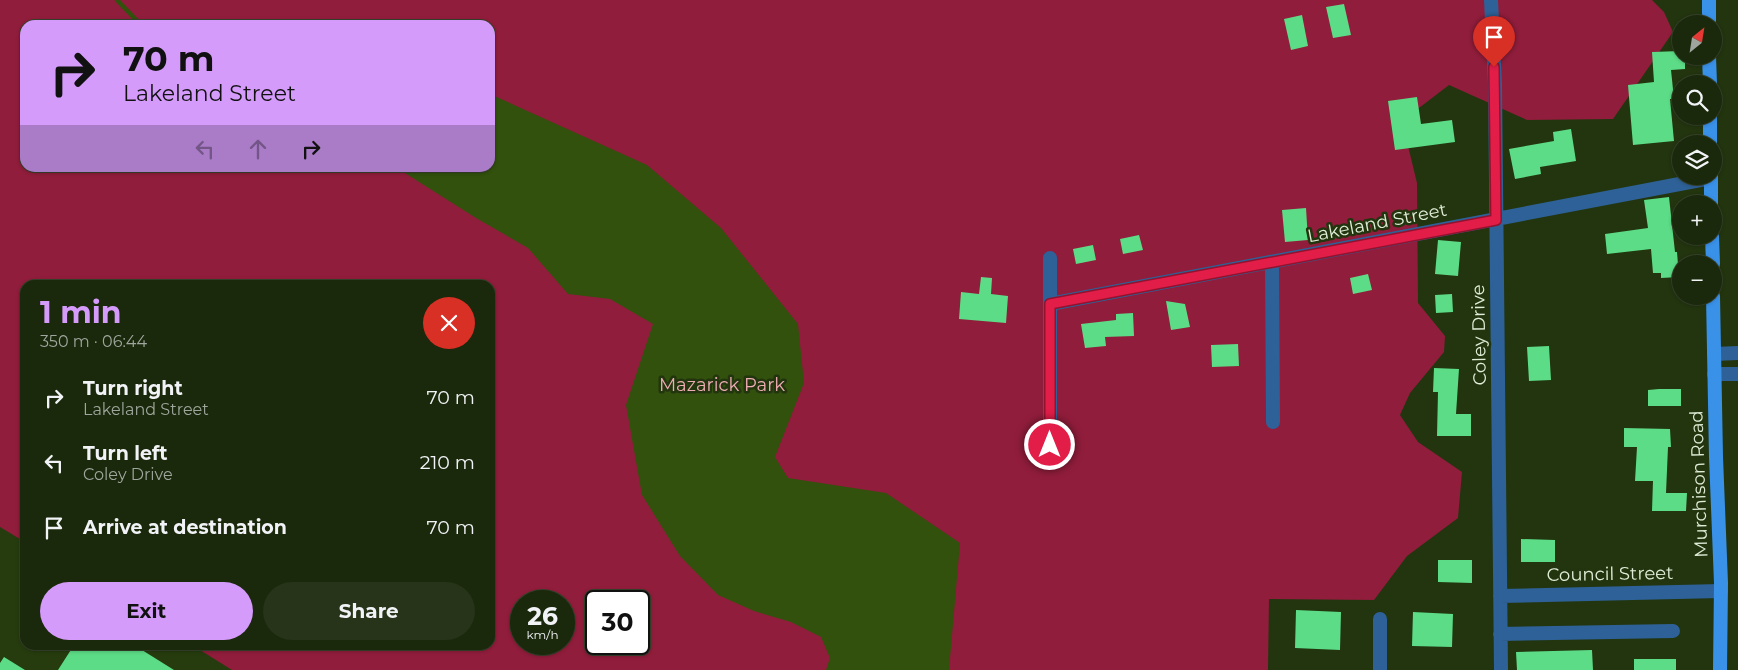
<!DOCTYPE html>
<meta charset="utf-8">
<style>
body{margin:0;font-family:Montserrat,sans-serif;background:#273419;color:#f1f3f6;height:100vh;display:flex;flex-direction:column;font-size:19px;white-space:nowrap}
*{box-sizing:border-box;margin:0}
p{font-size:16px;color:#9fa69d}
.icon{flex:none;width:28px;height:28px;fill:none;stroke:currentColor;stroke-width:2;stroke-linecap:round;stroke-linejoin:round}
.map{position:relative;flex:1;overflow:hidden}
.panel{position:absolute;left:20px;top:280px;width:475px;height:370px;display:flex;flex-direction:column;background:#1a280b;border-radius:15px;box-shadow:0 1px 4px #0004,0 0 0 1px #38442c}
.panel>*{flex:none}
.guide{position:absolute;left:20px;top:20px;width:475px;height:152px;border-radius:15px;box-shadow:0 1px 4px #0004,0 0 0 1px #38442c;background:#d59bfa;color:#111;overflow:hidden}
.needle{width:32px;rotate:30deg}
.tools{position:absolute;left:1672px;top:15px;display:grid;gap:10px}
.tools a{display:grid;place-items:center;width:50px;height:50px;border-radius:50%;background:#1a280b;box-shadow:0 1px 4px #0004,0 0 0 1px #38442c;font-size:25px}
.speed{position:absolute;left:510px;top:590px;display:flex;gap:10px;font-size:25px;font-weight:700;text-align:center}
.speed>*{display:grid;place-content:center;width:65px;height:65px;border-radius:50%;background:#1a280b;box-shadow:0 1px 4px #0004,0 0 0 1px #38442c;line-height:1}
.speed small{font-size:12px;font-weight:400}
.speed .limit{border:2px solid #111;border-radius:8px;background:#fff;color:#111}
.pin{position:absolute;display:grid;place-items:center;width:42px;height:42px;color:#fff;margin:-51px -21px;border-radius:50% 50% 50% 0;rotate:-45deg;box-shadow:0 0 5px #0007}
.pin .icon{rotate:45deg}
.me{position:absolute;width:55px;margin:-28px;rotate:0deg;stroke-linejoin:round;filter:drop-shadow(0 0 4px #0008)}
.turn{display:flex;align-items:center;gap:18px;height:105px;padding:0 20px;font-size:22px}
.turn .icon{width:65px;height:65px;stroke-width:2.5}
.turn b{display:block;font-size:35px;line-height:42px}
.lanes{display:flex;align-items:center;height:48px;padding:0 20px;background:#0003;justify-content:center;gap:25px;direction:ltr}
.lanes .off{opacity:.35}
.round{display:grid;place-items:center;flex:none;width:52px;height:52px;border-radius:26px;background:#273419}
.overview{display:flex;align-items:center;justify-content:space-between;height:85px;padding:0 20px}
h1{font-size:30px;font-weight:700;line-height:38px;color:#d59bfa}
.button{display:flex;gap:10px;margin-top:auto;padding:10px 20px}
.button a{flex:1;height:58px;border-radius:30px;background:#d59bfa;color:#111;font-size:20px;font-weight:700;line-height:58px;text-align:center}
.button a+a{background:#273419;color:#f1f3f6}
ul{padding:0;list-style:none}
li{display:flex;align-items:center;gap:15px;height:65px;padding:0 20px}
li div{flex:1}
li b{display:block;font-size:19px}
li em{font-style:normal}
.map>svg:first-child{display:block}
</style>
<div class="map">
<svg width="1738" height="670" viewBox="0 0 1738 670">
<rect width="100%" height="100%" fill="#22350f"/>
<path fill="#263c0e" d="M0 518 25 533V645H214L340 670H0Z"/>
<path fill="#901d3b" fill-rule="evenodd" d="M0 0H1652L1664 12 1673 32 1613 119 1527 120 1449 85 1402 121 1417 183 1418 303 1445 336 1444 352 1410 393 1400 415 1418 442 1462 472 1458 518 1407 556 1374 600 1269 599 1268 670H232L192 645H490V285H25V542L0 527ZM25 25H490V168H25ZM521 601H564V644H521ZM596 601H639V644H596Z"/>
<path fill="#32510c" d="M490 94 647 165 721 228 798 324 804 383 775 457 788 478 886 493 960 543 949 670H826L830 658 821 637 791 622 754 611 718 595 680 556 642 495 626 405 653 324 610 299 568 294 528 248 476 218 397 168H490Z"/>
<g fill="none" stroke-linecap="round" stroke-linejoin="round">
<path stroke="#32510c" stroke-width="4.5" d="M117 0 141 25"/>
</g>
<path fill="#5cdc86" d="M1344 4 1351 35 1333 38 1326 7Z
M1302 15 1308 46 1291 50 1284 19Z
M1681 51V56H1685V69L1671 70 1674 99H1670L1674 141 1633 145 1628 85 1654 82 1652 52Z
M1417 97 1421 124 1452 120 1455 142 1395 150 1388 101Z
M1571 129 1576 161 1540 167 1541 174 1515 179 1509 149 1554 141 1553 132Z
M1669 197 1675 252H1677L1679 277 1661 278V273H1653L1651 249 1607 254 1605 234 1648 228 1644 200Z
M1306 208 1308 240 1285 242 1282 210Z
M1139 235 1143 250 1123 254 1120 239Z
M1438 240 1461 242 1458 276 1435 274Z
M1093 245 1096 260 1076 264 1073 249Z
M1368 274 1372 290 1353 294 1350 278Z
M981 277 992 278 991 294 1008 296 1006 323 959 319 961 292 979 294Z
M1452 294 1453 312 1436 313 1435 295Z
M1166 301 1185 304 1190 327 1171 330Z
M1133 313 1134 336 1105 337 1106 346 1085 348 1081 324 1116 320V314Z
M1238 344 1239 366 1212 367 1211 345Z
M1549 346 1551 380 1529 381 1527 347Z
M1434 368 1459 369 1456 414H1471V436H1437L1438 392H1433Z
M1659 389H1681V406H1648V390Z
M1624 428 1670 429 1671 447H1668L1666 493H1687L1686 511H1652L1653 481H1635L1637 447H1624Z
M1521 539 1555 540V562H1521Z
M1438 560H1472V583L1438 582Z
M1296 610 1341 612 1340 650 1295 648Z
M1413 612 1453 614 1452 647 1412 646Z
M74 645H134L174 670H58Z
M1592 650 1593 670H1517L1516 652Z
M4 657 25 670H0V663Z
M1634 659H1676V670H1634Z"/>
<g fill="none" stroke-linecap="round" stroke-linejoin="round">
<path stroke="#2e6197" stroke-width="14" d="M1491 0 1495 84 1501 670
M1050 258V445
M1272 262 1273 422
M1050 304 1711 178
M1500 596 1721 591
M1500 634 1673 631
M1380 670V619"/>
<path stroke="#2e6197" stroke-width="14" d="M1714 354 1738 353
M1714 374H1738"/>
<path stroke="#3a91e8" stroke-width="14" d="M1709 0V24
M1709 56 1710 84
M1710 116V144
M1711 176V204
M1712 236 1713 264
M1713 296 1716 457 1721 583 1720 670"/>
</g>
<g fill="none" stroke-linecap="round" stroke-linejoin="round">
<defs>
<path id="route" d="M1050 445V304L1496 220 1494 67"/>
</defs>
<use href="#route" stroke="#92132f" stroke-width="12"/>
<use href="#route" stroke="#e11d48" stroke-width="9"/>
</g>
<g text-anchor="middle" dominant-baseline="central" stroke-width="5" stroke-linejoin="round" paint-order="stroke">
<g font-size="18" fill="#e0edd7" stroke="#22350f">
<text transform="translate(1377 223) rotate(-11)">Lakeland Street</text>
<text transform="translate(1479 335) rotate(-91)">Coley Drive</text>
<text transform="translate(1699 484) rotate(-92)">Murchison Road</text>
<text transform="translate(1610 574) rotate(-1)">Council Street</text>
</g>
<g font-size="18" fill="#eeacb3" stroke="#22350f">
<text x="722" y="385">Mazarick Park</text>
</g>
</g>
</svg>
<div class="tools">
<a><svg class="needle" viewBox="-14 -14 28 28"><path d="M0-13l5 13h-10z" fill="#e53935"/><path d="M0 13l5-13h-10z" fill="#9fa69d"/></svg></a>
<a><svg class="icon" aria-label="search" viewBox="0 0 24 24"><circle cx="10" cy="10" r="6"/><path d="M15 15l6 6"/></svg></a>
<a><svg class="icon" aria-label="layers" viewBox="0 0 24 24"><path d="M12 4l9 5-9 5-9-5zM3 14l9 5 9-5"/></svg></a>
<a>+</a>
<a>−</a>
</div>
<div class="speed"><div>26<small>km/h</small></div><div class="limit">30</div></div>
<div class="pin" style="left:1494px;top:67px;background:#d93025"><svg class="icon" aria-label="arrive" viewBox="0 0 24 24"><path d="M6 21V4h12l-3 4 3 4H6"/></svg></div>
<svg class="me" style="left:1050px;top:445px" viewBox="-20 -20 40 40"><circle r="17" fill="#e11d48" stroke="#fff" stroke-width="3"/><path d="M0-11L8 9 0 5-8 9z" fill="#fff"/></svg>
<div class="guide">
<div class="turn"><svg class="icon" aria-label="right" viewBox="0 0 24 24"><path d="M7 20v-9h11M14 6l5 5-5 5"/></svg><div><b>70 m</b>Lakeland Street</div></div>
<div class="lanes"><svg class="icon off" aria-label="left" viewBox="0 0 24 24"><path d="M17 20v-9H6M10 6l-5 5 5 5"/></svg><svg class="icon off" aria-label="ahead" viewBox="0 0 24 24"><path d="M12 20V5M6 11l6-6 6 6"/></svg><svg class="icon" aria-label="right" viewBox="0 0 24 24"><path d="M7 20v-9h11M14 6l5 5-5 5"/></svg></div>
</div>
<section class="panel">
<div class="overview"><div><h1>1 min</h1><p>350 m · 06:44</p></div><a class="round" style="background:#d93025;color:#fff"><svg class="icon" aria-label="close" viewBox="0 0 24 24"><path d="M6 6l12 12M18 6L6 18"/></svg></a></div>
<ul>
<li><svg class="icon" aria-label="right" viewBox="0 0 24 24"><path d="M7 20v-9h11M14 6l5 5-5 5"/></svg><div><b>Turn right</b><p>Lakeland Street</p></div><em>70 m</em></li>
<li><svg class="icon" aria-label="left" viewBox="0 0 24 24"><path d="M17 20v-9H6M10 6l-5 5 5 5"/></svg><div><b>Turn left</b><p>Coley Drive</p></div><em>210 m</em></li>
<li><svg class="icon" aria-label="arrive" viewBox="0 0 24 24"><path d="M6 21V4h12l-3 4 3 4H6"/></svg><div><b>Arrive at destination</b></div><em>70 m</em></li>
</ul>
<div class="button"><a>Exit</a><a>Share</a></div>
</section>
</div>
